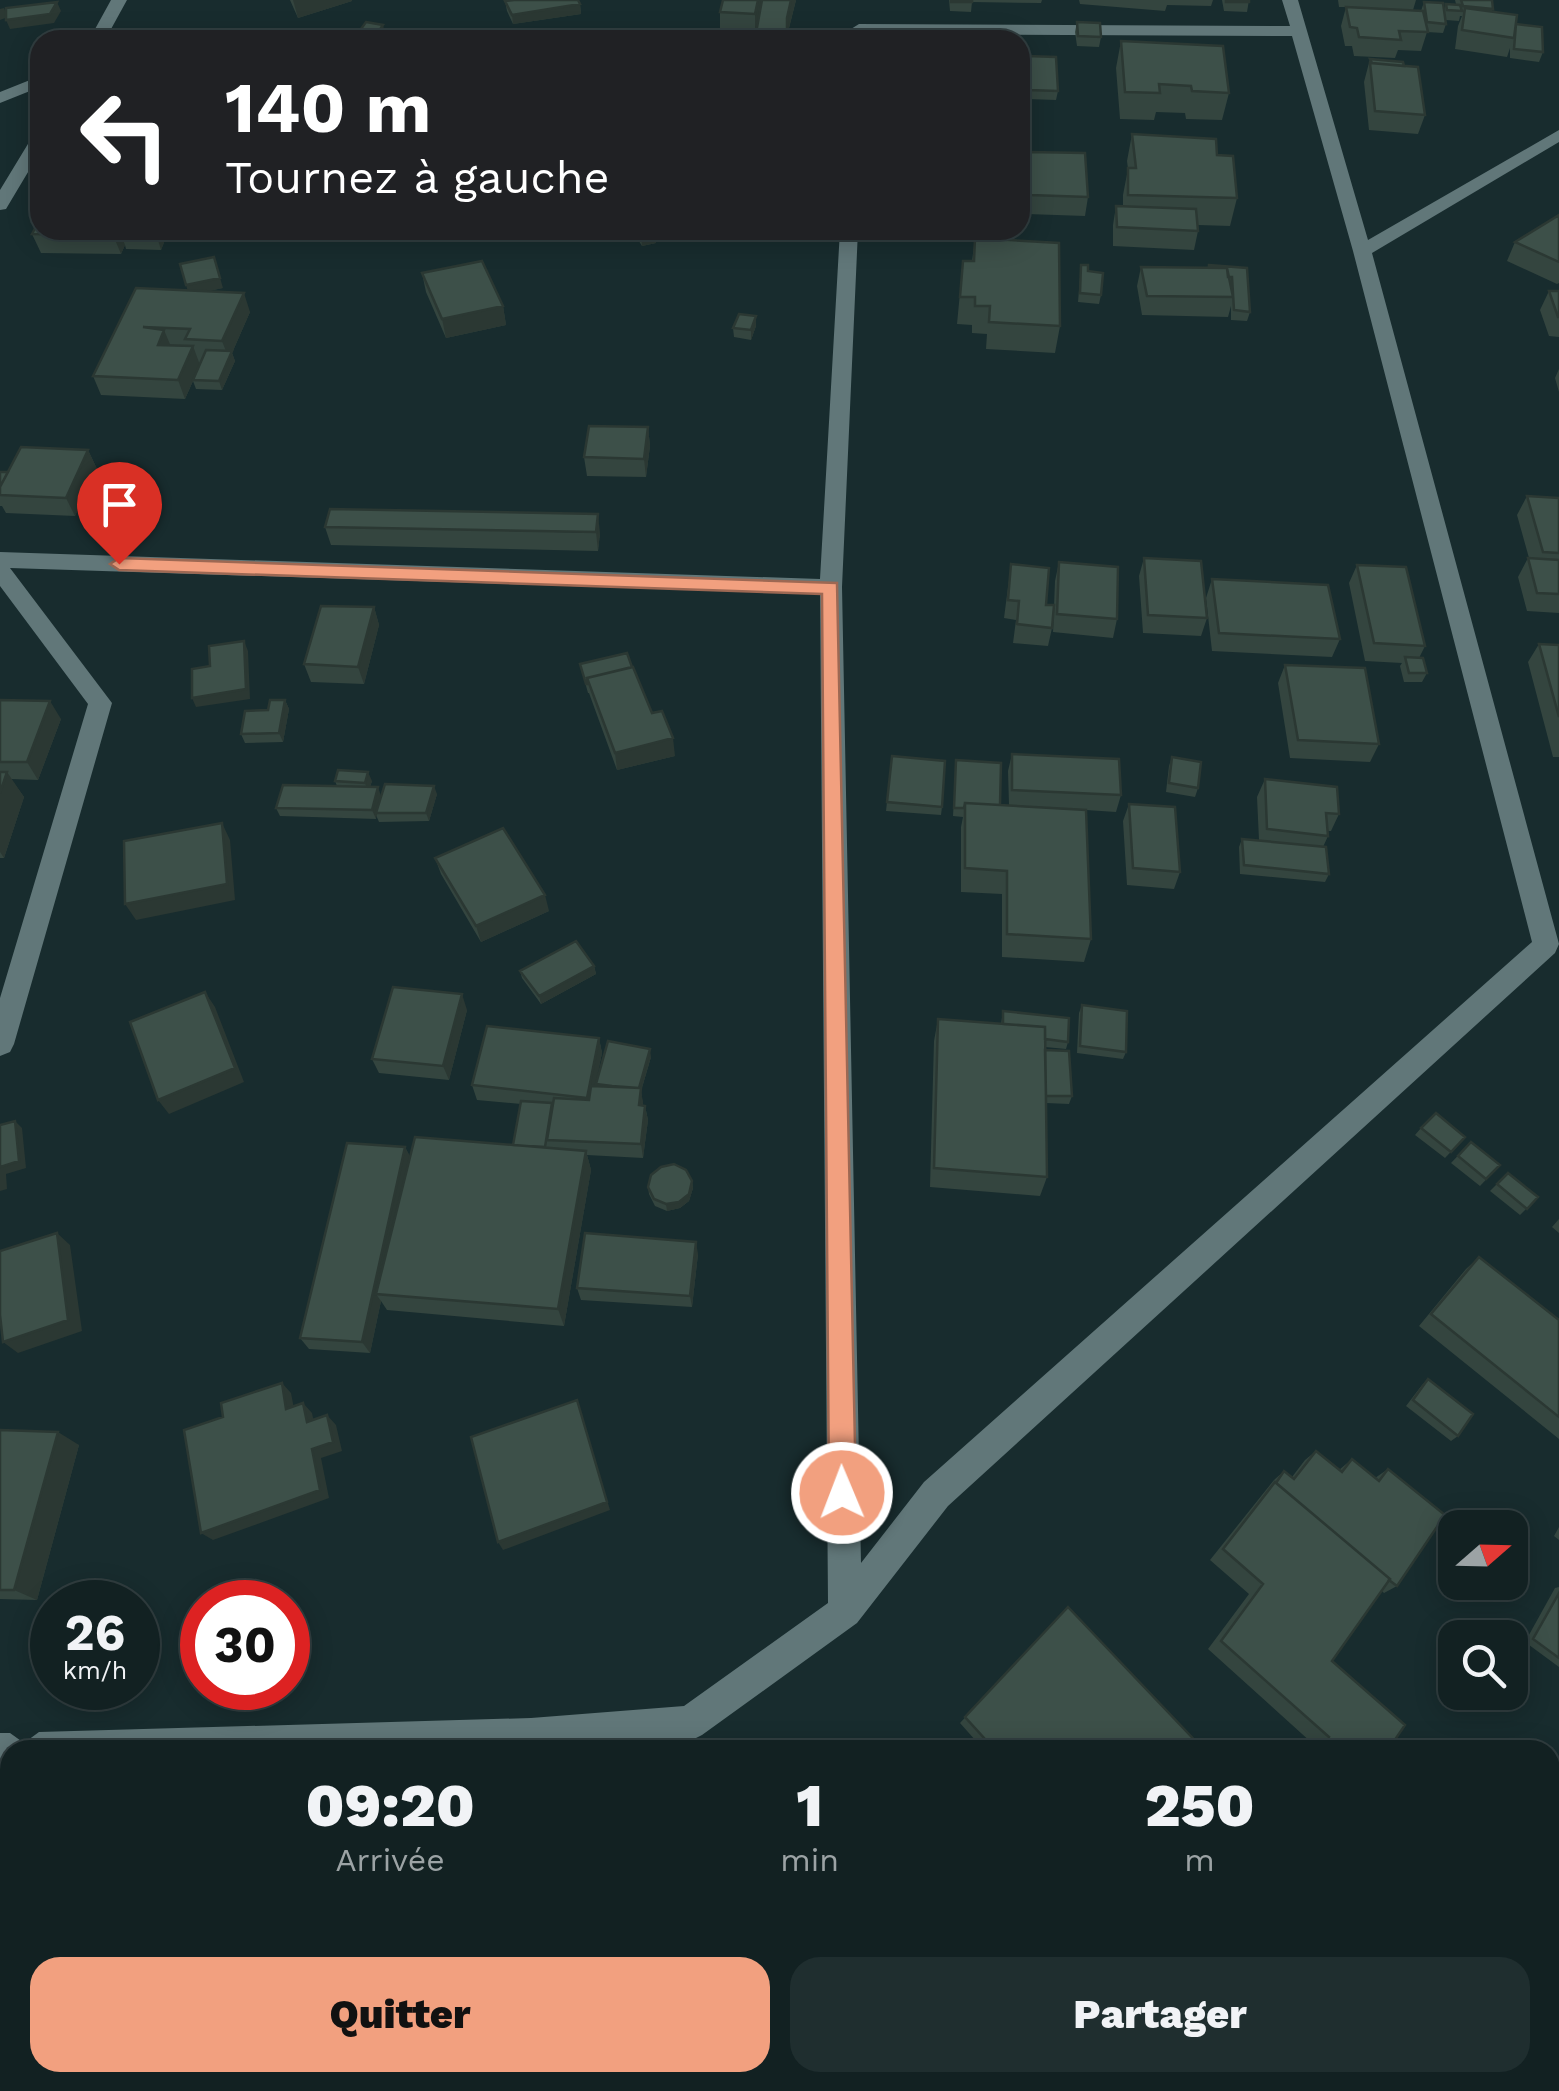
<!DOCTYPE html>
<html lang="fr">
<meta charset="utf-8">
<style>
body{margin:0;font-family:"Work Sans",sans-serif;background:#1f2e2f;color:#f1f3f6;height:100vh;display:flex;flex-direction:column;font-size:38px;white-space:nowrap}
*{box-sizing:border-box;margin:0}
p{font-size:32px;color:#9ca3a5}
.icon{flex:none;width:55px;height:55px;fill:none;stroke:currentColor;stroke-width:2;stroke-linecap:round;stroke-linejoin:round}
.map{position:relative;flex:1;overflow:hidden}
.side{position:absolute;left:0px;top:1740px;width:1560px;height:352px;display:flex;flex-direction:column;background:#122122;border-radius:30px 30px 0 0;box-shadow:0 5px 25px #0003,0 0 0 2px #313e40}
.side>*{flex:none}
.hud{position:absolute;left:30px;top:30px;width:1000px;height:210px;border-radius:30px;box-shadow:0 5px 25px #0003,0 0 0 2px #313e40;background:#202124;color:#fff;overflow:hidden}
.needle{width:65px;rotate:70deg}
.tools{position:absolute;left:1438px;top:1510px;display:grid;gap:20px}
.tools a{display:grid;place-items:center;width:90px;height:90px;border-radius:20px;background:#122122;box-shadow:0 5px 25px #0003,0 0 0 2px #313e40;font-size:50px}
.speed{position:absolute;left:30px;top:1580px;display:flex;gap:20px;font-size:50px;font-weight:700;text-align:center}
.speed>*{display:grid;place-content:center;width:130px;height:130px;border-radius:50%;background:#122122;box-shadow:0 5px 25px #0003,0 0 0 2px #313e40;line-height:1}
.speed small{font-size:25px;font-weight:400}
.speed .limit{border:15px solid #d22;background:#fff;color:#111}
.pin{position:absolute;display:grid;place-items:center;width:85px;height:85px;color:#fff;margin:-102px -42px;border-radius:50% 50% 50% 0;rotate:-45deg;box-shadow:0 0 10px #0007}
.pin .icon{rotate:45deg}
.me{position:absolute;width:110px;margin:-55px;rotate:359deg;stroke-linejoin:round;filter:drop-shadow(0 0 8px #0008)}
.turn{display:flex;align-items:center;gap:35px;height:210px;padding:0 30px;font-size:45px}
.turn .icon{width:130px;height:130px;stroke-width:2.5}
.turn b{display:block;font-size:70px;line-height:85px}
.eta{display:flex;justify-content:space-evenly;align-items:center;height:170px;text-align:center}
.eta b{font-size:60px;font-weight:800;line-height:70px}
.primary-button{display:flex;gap:20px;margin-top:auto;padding:20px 30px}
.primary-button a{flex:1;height:115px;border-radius:30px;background:#f2a07f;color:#111;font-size:40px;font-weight:800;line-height:115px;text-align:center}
.primary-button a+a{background:#1f2e2f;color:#f1f3f6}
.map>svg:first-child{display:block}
</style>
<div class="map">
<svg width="1559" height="2091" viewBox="0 0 1559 2091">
<rect width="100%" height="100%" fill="#182c2e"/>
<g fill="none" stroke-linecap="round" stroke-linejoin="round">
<path fill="#617779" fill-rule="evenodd" d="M111 0H127L105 40H89Z
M1282 0H1298L1368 240 1559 130V142L1372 253 1559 944 1555 953 948 1506 857 1623 702 1735 690 1741 576 1750H10V1769H0V1733H10L24 1743 39 1732 531 1718 684 1706 828 1603 820 594 10 568 112 703 14 1044 10 1052 0 1056V998L88 704 0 586V552L820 579 840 230H858L842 587 861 1563 924 1482 1532 942 1353 251 1292 36 859 34 851 29 859 24 1290 26Z
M40 76V87L0 103V92Z
M40 133V152L6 209 0 210V190L34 134Z"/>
</g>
<path fill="#34453f" d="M290 0H352V1L298 18Z
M796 0 787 36 720 31V12Z
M949 0H1042L1041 3 972 2 971 12 950 11Z
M1079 0H1213L1211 6 1167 5 1165 11 1080 4Z
M1222 0H1249L1247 12 1224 11Z
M1338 0H1416L1413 10 1421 11 1424 2 1444 9 1446 4H1456L1455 0H1492V12L1516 24 1543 52 1539 62 1510 58V48L1507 57 1455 49 1458 26 1462 16H1460L1459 21 1446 20V24L1443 33 1427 32 1421 51 1398 50 1395 58 1354 56 1352 46H1345L1341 26 1346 7H1339Z
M505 1 580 4 581 14 513 24 507 11Z
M1077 22 1101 37 1099 47 1077 46 1075 32Z
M358 33 385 34 381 40H360Z
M1121 41 1229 93 1222 120 1186 119 1185 113 1156 112 1154 120 1120 119 1116 68Z
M1020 55 1025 67 1023 86H1020Z
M1027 56 1058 91 1056 100 1027 99Z
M1370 59 1404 66 1425 115 1418 134 1369 130 1364 82Z
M1132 134 1217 155 1237 198 1230 226 1198 225V231L1194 250 1113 246V225L1116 206H1123V195L1128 169 1127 161Z
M1028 152 1088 197 1085 216 1027 214 1025 170Z
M1559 215V283L1557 284 1507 261 1515 242Z
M40 219 169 230 161 250 126 249 125 245 121 254 41 253 32 234Z
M632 230H653L656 243 642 246Z
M975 238 1060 326 1055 353 986 349 987 334 972 333V325L957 324 963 261H972Z
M1081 265 1088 271 1101 295 1099 304 1078 302Z
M1141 267 1247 268 1250 312 1247 321 1231 320V306L1228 317 1142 315 1137 286Z
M422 273 503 306 506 325 446 338 426 292Z
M223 288 208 291 250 312 232 353 235 361 222 390 196 389 193 381 185 399 101 395 93 376 188 290Z
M1549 291H1559V337L1549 336 1540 310Z
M756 326 751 340 734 337 733 328Z
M1559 369V392L1555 378Z
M648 427 650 446 646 477 587 476 584 457Z
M88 450 97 469 75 516 6 513 2 506H0V472H8Z
M1527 496 1559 498V613L1527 611 1518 577 1528 558H1529L1517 515Z
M325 527 600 533 598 551 331 545Z
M1144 558 1207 618 1201 636 1143 633 1139 576Z
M1059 562 1117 619 1113 638 1053 632 1055 581Z
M1011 564 1052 628 1048 646 1013 643 1016 620 1004 618Z
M1357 565 1425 646 1419 658 1427 673 1422 682H1404L1400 666 1402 663 1365 661 1349 583Z
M1212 579 1340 639 1332 657 1212 651 1206 598Z
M374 607 379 625 364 684 311 682 304 664Z
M1539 644 1559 645V757H1553L1528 662Z
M580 664 652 713 675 756 617 770 589 693H588Z
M1285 665 1379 744 1370 762 1290 758 1278 683Z
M0 700 61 719 38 780 11 779 24 797 4 858H0Z
M285 700 289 709 283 742 245 743 241 734Z
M1012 754 1121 795 1116 812 1086 810 1091 939 1084 962 1002 957V894L961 892V827L963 817 953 816 956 760 1000 805H1009L1008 771Z
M892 756 942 807 941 815 886 811Z
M1172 757 1198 788 1195 797 1166 792 1169 766Z
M1265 779 1339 814 1331 831H1328V836L1323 847 1329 874 1325 882 1240 874 1239 847 1242 839 1259 840 1257 797Z
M335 781H372L370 787 381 796 437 794 429 821 379 822 376 815V819L280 816 276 808 337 786Z
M1129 804 1180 872 1174 889 1127 885 1123 821Z
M435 858 549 911 481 942 441 874Z
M594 966 596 974 541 1004 522 978 520 971Z
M1082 1005 1126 1052 1123 1059 1077 1053 1079 1013Z
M467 1010 449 1080 379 1073 372 1059Z
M1003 1011 1068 1042 1066 1049 1045 1047V1050L1072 1096 1069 1104 1046 1103 1047 1177 1040 1196 930 1187 934 1041 938 1019 1001 1024Z
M599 1038 602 1053 596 1082 651 1057 641 1091 643 1105 645 1106 648 1120 643 1158 587 1155 591 1170 564 1326 387 1310 381 1301 370 1353 309 1349 300 1338 405 1147 410 1157 513 1145 521 1104 477 1100 472 1085Z
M1421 1128 1465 1137 1445 1158 1415 1135Z
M1471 1142 1500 1165 1480 1186 1451 1163Z
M1508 1173 1538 1197 1520 1215 1490 1191Z
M692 1181 693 1188 689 1201 680 1208 667 1211 655 1206 649 1194 648 1187Z
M1559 1219V1233L1552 1227Z
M698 1254 692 1307 581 1300 577 1288Z
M1479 1257 1559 1320V1439L1419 1326 1466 1269Z
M1428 1379 1458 1436 1451 1441 1406 1406 1422 1385Z
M0 1430 79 1445 37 1600 0 1599Z
M1316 1451 1339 1470 1352 1459 1375 1478 1388 1469 1397 1586 1384 1593 1382 1591 1332 1661 1388 1750H1307L1312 1743 1208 1649 1249 1594 1210 1560 1274 1480 1284 1471 1292 1477 1305 1460Z
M1559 1527V1540L1554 1536Z
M1559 1587V1667L1525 1642 1555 1588Z
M1068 1607 1204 1750H984L960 1723Z
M1152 2082H1314L1309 2091H1146Z"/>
<path fill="#2b3833" d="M293 0H352V1L298 18Z
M758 0H763L755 33V14Z
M791 0H796L787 36V18Z
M57 2 61 11 54 23 10 29 6 20Z
M580 4 581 14 513 24 512 15Z
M4 8 8 17 0 20V9Z
M383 25 385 34 381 40H377L376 35Z
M115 230H131H119L125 245 121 254 113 235Z
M155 230H169L161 250Z
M655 233 656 243 642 246 641 236Z
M214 257 223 288 189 295 186 285Z
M244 293 250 312 232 353 235 361 222 390 219 381 229 359 222 341Z
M503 306 506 325 446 338 442 319Z
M756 316V326L751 340V330Z
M164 330 172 349 158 345Z
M193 346 200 365 185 399 178 380Z
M648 427 650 446 646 477 644 459Z
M88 450 97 469 75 516 66 498Z
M598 514 600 533 598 551 596 532Z
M374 607 379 625 364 684 358 667Z
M244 641 248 651 250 699 196 707 192 698Z
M285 700 289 709 283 742 279 733Z
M50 701 61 719 38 780 27 762Z
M673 738 675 756 617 770 615 753Z
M7 772 24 797 4 858 0 852V793Z
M368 772 372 781 368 792 365 783Z
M434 786 437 794 429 821 426 813Z
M378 787 381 796 376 819 372 810Z
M222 823 230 840 235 900 136 920 125 904Z
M545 895 549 911 481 942 476 926Z
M594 966 596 974 541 1004 539 996Z
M205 992 215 1007 244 1082 169 1114 158 1100Z
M462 994 467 1010 449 1080 443 1066Z
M599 1038 602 1053 590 1112 587 1098Z
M650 1049 651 1057 641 1091 643 1102 642 1119 638 1091Z
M645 1106 648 1120 643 1158 641 1144Z
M15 1121 22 1128 26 1168 6 1174 7 1189 0 1191V1167Z
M405 1147 412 1160 376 1294 381 1301 370 1353 362 1342Z
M586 1151 591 1170 564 1326 558 1309Z
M692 1181 693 1188 689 1201 680 1208 667 1211 666 1204Z
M57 1233 70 1245 82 1331 18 1353 3 1342Z
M696 1242 698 1254 692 1307 690 1296Z
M282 1383 291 1393 296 1419 286 1409Z
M577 1400 610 1510 503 1550 498 1542Z
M303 1403 312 1413 316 1432 307 1422Z
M327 1415 336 1425 342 1451 321 1458 329 1498 213 1540 201 1533Z
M58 1432 79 1445 37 1600 14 1590Z
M10 2056V2082H29L27 2091H2Z
M113 2082H131L135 2091H117Z"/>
<path fill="#3d5049" stroke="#2b3833" stroke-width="2.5" d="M514 0H578L580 4 512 15 505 1Z
M723 0H758L755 14 720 12Z
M762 0H791L787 18V40H743V33H756Z
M951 0H972V2H951Z
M1226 0H1249V2H1226Z
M1461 0H1492L1493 9 1463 6Z
M57 2 50 14 6 20V8Z
M1424 2 1443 3 1446 24 1427 22Z
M1446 4 1460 5 1462 11 1447 10Z
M1346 7 1423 11 1428 32 1399 31 1401 40 1359 37 1357 28 1350 27Z
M1465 8 1517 15 1514 38 1462 30Z
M366 22 383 25 376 35 358 33Z
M1077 22 1100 23 1101 37 1078 36Z
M1516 24 1542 27 1543 52 1514 49Z
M1121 41 1223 46 1229 93 1192 91 1191 86 1159 84 1160 93 1125 92Z
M1020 55H1025V67H1020Z
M1027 56 1056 57 1058 91 1028 90Z
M1370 59 1403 62 1404 66 1372 63Z
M1370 63 1418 67 1425 115 1375 111Z
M1132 134 1216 139 1217 155 1233 156 1237 198 1128 195V168H1136Z
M1028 152 1085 153 1088 197 1030 195Z
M1116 206 1196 209 1198 231 1117 227Z
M1559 215V262L1515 242Z
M40 219V230H115L113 235 32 234Z
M637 230H653L655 233 641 236Z
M975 238 1059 243 1060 326 989 322 990 306H975V297H960L963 261H974Z
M214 257 220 278 186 285 180 264Z
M482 261 503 306 442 319 422 273Z
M1081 265H1088V271L1103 273 1101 295 1080 293Z
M1209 265 1247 268 1250 312 1234 310 1232 277H1228L1227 268H1209Z
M1141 267 1227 268 1233 297 1147 296Z
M136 288 244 293 222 341 185 339 190 329 143 327 164 330 158 345 193 346 178 380 93 376Z
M1549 291H1559V317H1558Z
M739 314 756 316 751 330 733 328Z
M206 350 232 351 219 381 193 380Z
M589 426 648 427 644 459 584 457Z
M21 447 88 450 66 498 0 495V487Z
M0 472H8L0 487Z
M1527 496 1559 498V553L1543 552Z
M330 509 598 514 596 532 325 527Z
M1144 558 1201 561 1207 618 1148 615Z
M1528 558 1559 560V594L1537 593Z
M1059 562 1118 567 1117 619 1057 614Z
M1011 564 1049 568 1046 605H1054L1052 628 1017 624 1019 601 1008 600Z
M1357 565 1406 567 1425 646 1374 643Z
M1212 579 1328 585 1340 639 1219 633Z
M321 606 374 607 358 667 304 664Z
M244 641 246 689 192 698V669L210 666 209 646Z
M1539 644 1559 645V717Z
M627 653 632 667 587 678 588 684H586L580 664Z
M1405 657 1423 658 1427 673H1409Z
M1285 665 1365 668 1379 744 1298 740Z
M633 667 652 713 662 711 673 738 615 753 587 678Z
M0 700 50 701 27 762H0Z
M270 700H285L279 733 241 734 245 711 268 710Z
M1012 754 1119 759 1121 795 1012 790Z
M892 756 945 761 942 807 887 802Z
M1172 757 1201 762 1198 788 1169 783Z
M956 760 1001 763 1000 805 965 803 964 808H954Z
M338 770 368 772 365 783 335 781Z
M0 772H7L0 793Z
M1265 779 1337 787 1339 814 1326 813 1328 836 1267 829Z
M385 784 434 786 426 813H376Z
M283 785 378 787 372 810 276 808Z
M965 803 1086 810 1091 939 1007 934V871L965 868Z
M1129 804 1175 807 1180 872 1133 868Z
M222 823 227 884 125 904 124 841Z
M503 828 545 895 476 926 435 858Z
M1242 839 1326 847 1329 874 1244 865Z
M576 941 594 966 539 996 520 971Z
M393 987 462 994 443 1066 372 1059Z
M205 992 235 1068 158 1100 130 1022Z
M1082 1005 1127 1011 1126 1052 1080 1046Z
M1003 1011 1069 1018 1068 1042 1045 1039V1027L1003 1024Z
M938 1019 1045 1027 1047 1177 934 1168Z
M487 1026 599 1038 587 1098 472 1085Z
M608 1041 650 1049 639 1088 612 1086 596 1084Z
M1045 1050 1069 1051 1072 1096H1046Z
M591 1086 641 1088 639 1105 645 1106 641 1144 547 1140 554 1098 589 1100Z
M521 1101 552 1103 545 1147 513 1145Z
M1436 1113 1465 1137 1451 1152 1421 1128Z
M15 1121 19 1161 0 1167V1125Z
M415 1137 586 1151 558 1309 376 1294Z
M1471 1142 1500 1165 1486 1179 1458 1156Z
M347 1143 405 1147 362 1342 300 1338Z
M674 1164 686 1170 692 1181 689 1194 679 1202 666 1204 654 1199 648 1187 651 1175 661 1167Z
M1508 1173 1538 1197 1527 1209 1497 1184Z
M57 1233 68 1320 3 1342 0 1315V1251Z
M585 1233 696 1242 690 1296 577 1288Z
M1479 1257 1559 1320V1417L1431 1314Z
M1428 1379 1473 1414 1458 1436 1413 1400Z
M282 1383 286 1409 303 1403 307 1422 327 1415 333 1442 312 1449 320 1490 201 1533 184 1430 223 1417 221 1403Z
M577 1400 607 1502 498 1542 471 1437Z
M0 1430 58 1432 14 1590H0Z
M1316 1451 1342 1472 1352 1459 1379 1481 1388 1469 1445 1515 1397 1586 1389 1580 1390 1579 1276 1483 1284 1471 1294 1479Z
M1275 1482 1390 1579 1332 1661 1405 1725 1388 1750H1320L1329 1737 1221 1641 1263 1584 1223 1549Z
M1559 1593V1658L1533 1639Z
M1068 1607 1204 1750H995L965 1717Z
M0 1855 10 1856V2056L2 2091H0Z
M83 2082H113L117 2091H74Z
M789 2082H1008L1015 2091H796Z
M1169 2082H1314L1309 2091H1164Z"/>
<path fill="#f2a07f" stroke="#9d6853" stroke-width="2.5" d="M119 558 837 583 856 1493 852 1503 842 1507 833 1503 829 1493 822 594 119 570 110 564Z"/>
</svg>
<div class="tools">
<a><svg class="needle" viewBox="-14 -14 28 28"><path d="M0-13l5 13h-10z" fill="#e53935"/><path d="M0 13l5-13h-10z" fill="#9ca3a5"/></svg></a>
<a><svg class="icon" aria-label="search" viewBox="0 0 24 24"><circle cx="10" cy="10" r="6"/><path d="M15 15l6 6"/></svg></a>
</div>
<div class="speed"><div>26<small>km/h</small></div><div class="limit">30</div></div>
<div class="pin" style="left:119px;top:564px;background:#d93025"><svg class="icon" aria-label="arrive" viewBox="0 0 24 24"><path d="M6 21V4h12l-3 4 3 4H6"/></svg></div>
<svg class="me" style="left:842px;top:1493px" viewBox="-20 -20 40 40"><circle r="17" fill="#f2a07f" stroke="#fff" stroke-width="3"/><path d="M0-11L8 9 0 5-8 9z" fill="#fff"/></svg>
<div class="hud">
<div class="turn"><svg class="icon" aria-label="left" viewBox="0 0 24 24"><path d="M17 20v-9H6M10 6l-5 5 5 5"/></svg><div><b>140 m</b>Tournez à gauche</div></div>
</div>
<section class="side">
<div class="eta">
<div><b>09:20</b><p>Arrivée</p></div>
<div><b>1</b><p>min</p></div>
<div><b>250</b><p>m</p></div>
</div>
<div class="primary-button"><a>Quitter</a><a>Partager</a></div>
</section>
</div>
